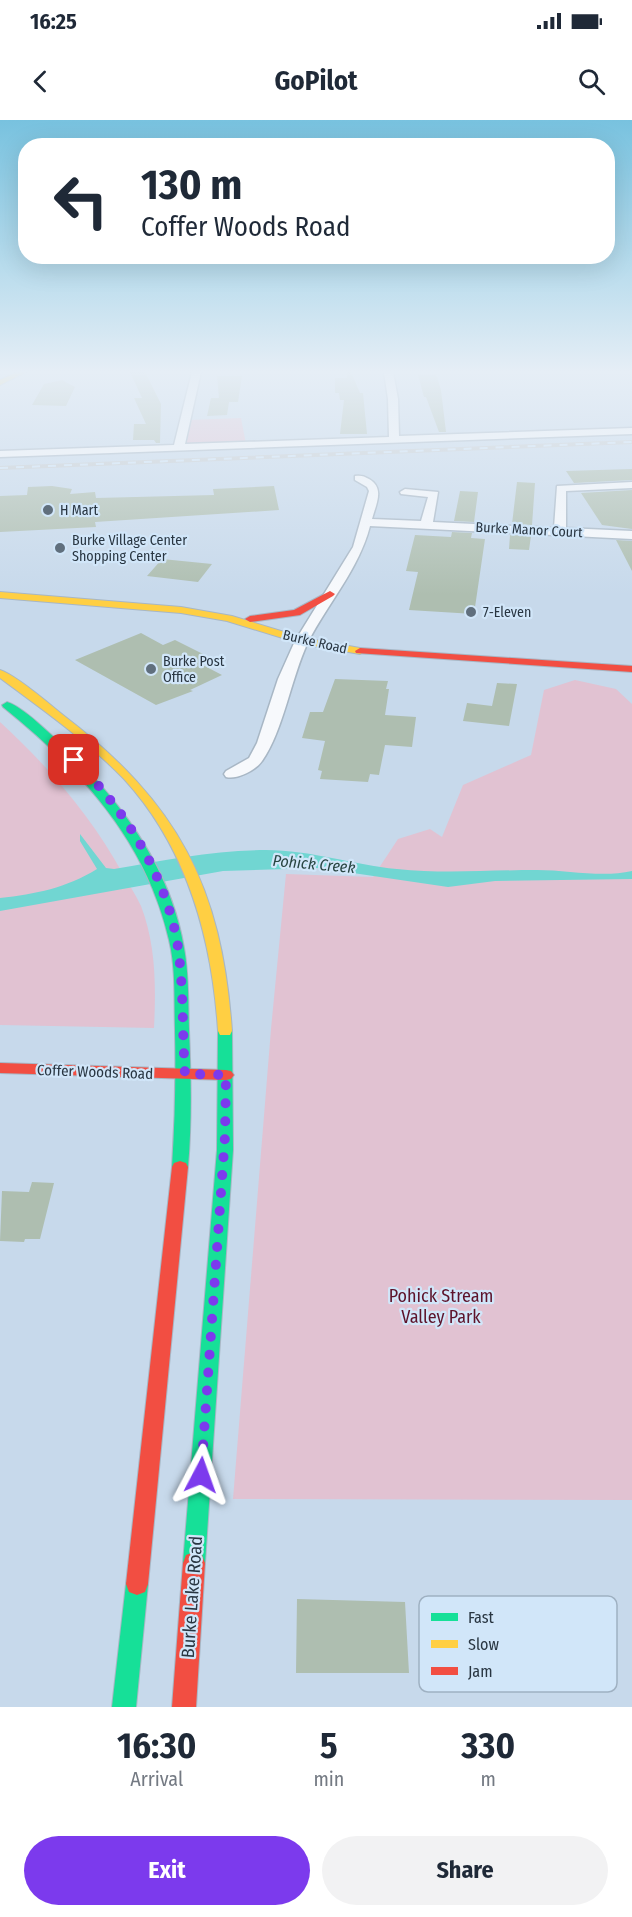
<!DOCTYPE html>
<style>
body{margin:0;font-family:"Fira Sans Condensed",sans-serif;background:#f2f2f3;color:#1f2937;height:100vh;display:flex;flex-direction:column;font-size:22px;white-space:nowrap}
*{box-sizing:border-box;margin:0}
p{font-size:20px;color:#747a83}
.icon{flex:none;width:33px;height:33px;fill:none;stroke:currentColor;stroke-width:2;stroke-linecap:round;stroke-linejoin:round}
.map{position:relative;height:1587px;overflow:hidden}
.sheet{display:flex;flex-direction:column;background:#fff;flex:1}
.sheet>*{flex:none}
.top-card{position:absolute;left:18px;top:18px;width:597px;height:126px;border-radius:24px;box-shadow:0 6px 24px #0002;background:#fff;color:#1f2937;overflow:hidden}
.pin{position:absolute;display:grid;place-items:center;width:51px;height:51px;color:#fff;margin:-26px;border-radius:12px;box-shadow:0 3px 9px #0006}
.me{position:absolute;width:66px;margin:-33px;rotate:4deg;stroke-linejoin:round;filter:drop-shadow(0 0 4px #0008)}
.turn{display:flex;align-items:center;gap:21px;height:126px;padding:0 24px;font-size:27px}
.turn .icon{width:78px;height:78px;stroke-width:2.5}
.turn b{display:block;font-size:42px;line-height:51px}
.eta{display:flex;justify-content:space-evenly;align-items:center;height:102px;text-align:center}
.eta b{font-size:36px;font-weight:700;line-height:42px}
.button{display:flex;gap:12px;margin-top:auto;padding:12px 24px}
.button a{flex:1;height:69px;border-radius:36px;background:#7c3aed;color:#fff;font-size:24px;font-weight:700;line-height:69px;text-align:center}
.button a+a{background:#f2f2f3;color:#1f2937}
.status{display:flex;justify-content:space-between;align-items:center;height:42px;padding:0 30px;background:#fff;direction:ltr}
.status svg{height:16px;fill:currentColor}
header{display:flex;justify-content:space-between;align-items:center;height:78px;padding:0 24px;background:#fff;font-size:27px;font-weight:700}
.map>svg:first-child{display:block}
</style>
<div class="status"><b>16:25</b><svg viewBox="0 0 49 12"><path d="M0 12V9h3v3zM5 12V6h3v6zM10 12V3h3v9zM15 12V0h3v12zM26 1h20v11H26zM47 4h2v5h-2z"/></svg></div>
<header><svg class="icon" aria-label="back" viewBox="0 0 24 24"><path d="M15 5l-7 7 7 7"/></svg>GoPilot<svg class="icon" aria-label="search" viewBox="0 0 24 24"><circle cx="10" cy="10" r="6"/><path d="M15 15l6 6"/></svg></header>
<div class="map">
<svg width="632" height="1587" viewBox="0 0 632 1587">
<rect width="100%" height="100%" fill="#c7d9eb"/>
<path fill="#e1c2d2" d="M241 298 246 324 182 326 189 300Z
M575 560 616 569 632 584V1380L233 1379 271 909 286 754 373 757 398 719 430 709 442 717 463 665 531 635 544 570Z
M0 602C49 647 91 696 123 754 129 765 136 775 141 786 156 825 156 867 154 908L0 905Z"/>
<path fill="#71d6d2" d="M80 714 106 748 114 749C165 740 215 730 266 730 311 730 353 745 397 749 444 754 490 750 537 750 568 750 602 758 632 751V759L495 761 448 767 319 748 223 751 0 791V778C36 774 66 768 97 749L80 721Z"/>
<path fill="#aebeb0" d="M130 252H145L161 284 160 323H156L154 320H133L134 304H146L134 278H142Z
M347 252H351L360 273H363L367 314H340L344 280H340L339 273H335V258H347Z
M436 254 441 270 446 312H439L426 277H424L418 255Z
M217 256H242L238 282H229L227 295 207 296 211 278H219Z
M62 260 75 267 66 286 32 285 44 264Z
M632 349V360L574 363 566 351Z
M517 362 535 363 532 405 512 404Z
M52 366 72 369 70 374 95 372 96 378 214 375 213 369 274 366 279 390 95 402 96 407 0 412V376L27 375 28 367Z
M632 370V409L602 405 581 373Z
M460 371 478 372 474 402 454 401Z
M452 412 472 413 471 418 485 419 474 494 409 490 418 452 406 451 415 415 451 417Z
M510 415 531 416 529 430 509 429Z
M616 420 632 421V451Z
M162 439 212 444 198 462 147 456Z
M141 513 163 525 175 520 211 538 199 543 222 555 190 570 193 571 156 585 75 540Z
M335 559 388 561 386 569H389L385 595 416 597 412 627 385 625 379 655 370 654 368 662 320 659 322 651 318 650 325 621 302 618 310 592H323Z
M497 563 517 564 509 606 463 601 467 583 492 586Z
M32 1062 54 1063 40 1119H25L24 1122 0 1121 2 1071 29 1072Z
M297 1479 405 1482 409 1553H296Z"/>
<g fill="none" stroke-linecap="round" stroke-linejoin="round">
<defs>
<path id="street" d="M192 252H201L185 324 389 317 388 279 384 252H393L398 279 399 316 632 308V314L0 337V331L174 325Z
M355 356C361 355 364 356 369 359 385 368 376 384 372 399L421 401 428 377 401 374 400 372 405 369 438 372 433 402 554 408 557 366 632 362V368L566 371V408L632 411V419L370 406C359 449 328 483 308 522 291 558 283 612 262 641 256 650 237 660 226 657L224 654 226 651 249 638 257 623 278 559 295 521 353 427 369 371 367 367 355 360Z"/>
<path id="fast" d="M7 582C25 587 63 626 77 640 128 691 172 755 184 828 189 855 188 882 189 910 191 956 192 1001 188 1047L186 1051 180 1053 174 1051 172 1047C175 1001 176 956 175 910 174 880 176 849 169 820 146 720 80 649 3 587L2 585Z
M225 906 230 907 232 911 233 1030 205 1443 202 1451 194 1454 186 1451 183 1443 217 1030 218 911 220 907Z
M137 1453 145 1456 148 1464 136 1587H112L126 1464 129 1456Z"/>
<path id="slow" d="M17 252H26L0 265V260Z
M0 472 181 487 232 496 304 518 360 528 365 531 360 534 302 524 227 501 181 493 0 478Z
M0 550C16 555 48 583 63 595 178 683 222 766 232 911L230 915H220L218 911C212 819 188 729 124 659 87 621 43 590 0 558Z"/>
<path id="jam" d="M330 471 335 474 333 476 300 495 250 502 245 499 250 496 294 490Z
M360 528 632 546V552L356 533 355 531Z
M0 943 226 950 231 951 234 955 231 959 226 960 0 953Z
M180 1041 186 1043 188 1047 148 1464 145 1472 137 1475 129 1472 126 1464 172 1047 174 1043Z
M194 1432 202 1435 205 1443 196 1587H172L183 1443 186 1435Z"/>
</defs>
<use href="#street" stroke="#a8b7c5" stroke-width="3"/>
<use href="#fast" stroke="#a8b7c5" stroke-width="2"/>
<use href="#slow" stroke="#a8b7c5" stroke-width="2"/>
<use href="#jam" stroke="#a8b7c5" stroke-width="2"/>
<use href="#street" fill="#f7f9fc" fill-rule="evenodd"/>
<use href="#fast" fill="#16e098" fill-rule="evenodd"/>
<use href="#slow" fill="#ffcf43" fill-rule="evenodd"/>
<use href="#jam" fill="#f24e42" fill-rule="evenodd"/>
<defs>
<path id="rail" d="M0 348 632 322"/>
</defs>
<use href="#rail" stroke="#c5cbcf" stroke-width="4"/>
<use href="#rail" stroke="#d1e6f9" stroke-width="2" stroke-dasharray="8" stroke-linecap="butt"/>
</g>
<linearGradient id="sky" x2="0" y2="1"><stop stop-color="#78c2df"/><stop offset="0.53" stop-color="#e6eef6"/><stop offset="1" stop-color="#e6eef6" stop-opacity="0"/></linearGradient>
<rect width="632" height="475" fill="url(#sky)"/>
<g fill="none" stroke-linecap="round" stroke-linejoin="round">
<path stroke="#7c3aed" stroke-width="10" stroke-dasharray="0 18" d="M74 640C124 688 164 752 177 821 184 864 182 911 185 954L226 955 225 1016 201 1355"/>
</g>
<g fill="#606f7d" stroke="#d1e6f9" stroke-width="2">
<circle cx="48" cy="390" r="6"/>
<circle cx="60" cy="428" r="6"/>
<circle cx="471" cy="492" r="6"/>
<circle cx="151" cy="549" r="6"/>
</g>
<g text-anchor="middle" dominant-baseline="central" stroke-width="4.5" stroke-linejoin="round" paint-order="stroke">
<g font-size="14" fill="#293642" stroke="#d1e6f9" text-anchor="start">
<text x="60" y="390">H Mart</text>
<text x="72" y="420">Burke Village Center<tspan x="72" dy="16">Shopping Center</tspan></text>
<text x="483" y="492">7-Eleven</text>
<text x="163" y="541">Burke Post<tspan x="163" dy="16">Office</tspan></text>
</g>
<g font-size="14" fill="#293642" stroke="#d1e6f9">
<text transform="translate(529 410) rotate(3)">Burke Manor Court</text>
<text transform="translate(315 522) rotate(13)">Burke Road</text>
</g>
<g font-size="15" fill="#293642" stroke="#d1e6f9">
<text transform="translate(95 952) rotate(2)">Coffer Woods Road</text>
</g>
<g font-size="16" font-style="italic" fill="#294643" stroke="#d1e6f9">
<text transform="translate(314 744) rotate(5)">Pohick Creek</text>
</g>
<g font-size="18" fill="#5d132b" stroke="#d1e6f9">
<text x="441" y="1176">Pohick Stream<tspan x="441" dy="21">Valley Park</tspan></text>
</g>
<g font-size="18" fill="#293642" stroke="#d1e6f9">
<text transform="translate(192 1477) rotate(-86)">Burke Lake Road</text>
</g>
</g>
<rect x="419" y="1476" width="198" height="96" rx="9" fill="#d1e6f9" stroke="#9fb1c2" stroke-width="1.5"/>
<rect x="431" y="1493" width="27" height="8" fill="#16e098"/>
<rect x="431" y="1520" width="27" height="8" fill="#ffcf43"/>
<rect x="431" y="1547" width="27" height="8" fill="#f24e42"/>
<g font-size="16" fill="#293642">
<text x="468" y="1503">Fast</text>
<text x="468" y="1530">Slow</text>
<text x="468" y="1557">Jam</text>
</g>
</svg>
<div class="pin" style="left:74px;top:640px;background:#d93025"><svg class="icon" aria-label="arrive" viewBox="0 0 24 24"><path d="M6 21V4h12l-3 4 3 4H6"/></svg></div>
<svg class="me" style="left:201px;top:1355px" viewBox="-20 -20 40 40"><path d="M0-17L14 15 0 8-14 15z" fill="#7c3aed" stroke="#fff" stroke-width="4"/></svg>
<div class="top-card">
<div class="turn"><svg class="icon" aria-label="left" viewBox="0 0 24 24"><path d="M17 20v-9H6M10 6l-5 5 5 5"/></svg><div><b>130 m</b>Coffer Woods Road</div></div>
</div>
</div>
<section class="sheet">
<div class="eta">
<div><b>16:30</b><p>Arrival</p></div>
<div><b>5</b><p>min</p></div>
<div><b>330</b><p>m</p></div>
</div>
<div class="button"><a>Exit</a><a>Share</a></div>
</section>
